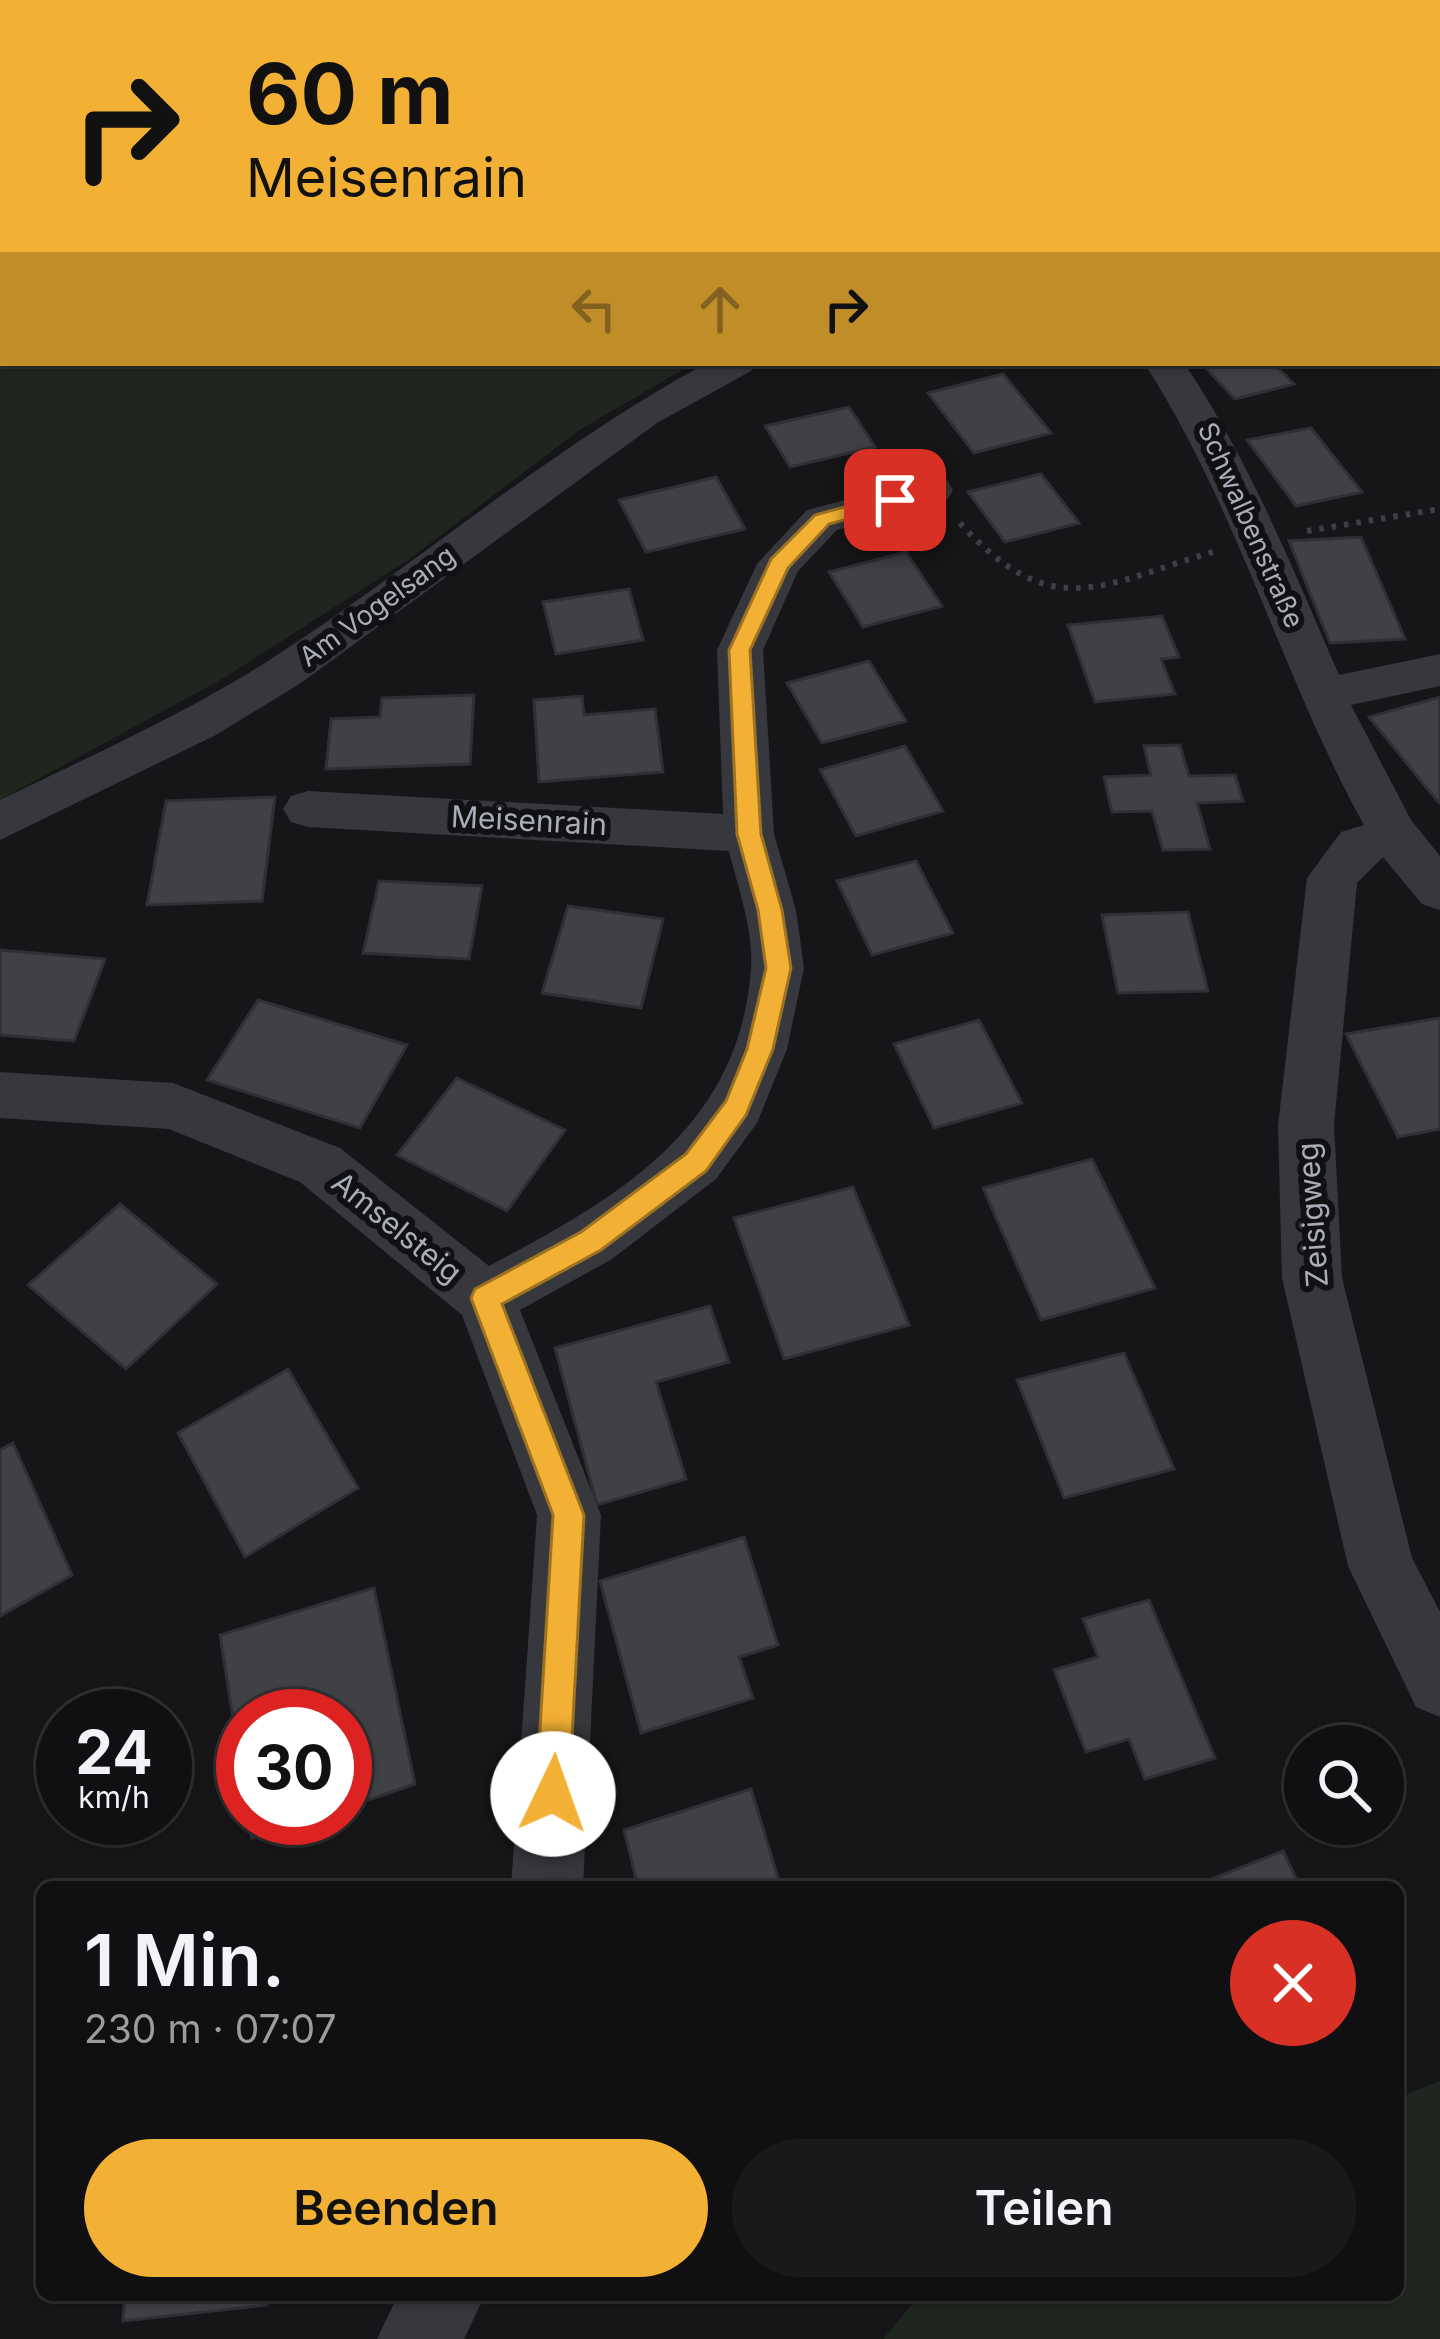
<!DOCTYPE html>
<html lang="de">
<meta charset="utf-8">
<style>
body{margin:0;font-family:Inter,sans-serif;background:#19191b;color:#f1f3f6;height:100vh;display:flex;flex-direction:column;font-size:45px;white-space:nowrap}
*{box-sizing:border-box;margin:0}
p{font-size:39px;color:#9c9d9f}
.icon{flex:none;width:66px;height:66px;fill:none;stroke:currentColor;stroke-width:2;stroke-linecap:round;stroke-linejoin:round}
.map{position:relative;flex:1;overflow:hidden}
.panel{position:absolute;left:36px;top:1881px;width:1368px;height:420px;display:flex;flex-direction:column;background:#101012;border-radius:18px;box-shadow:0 3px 9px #0004,0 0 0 3px #303032}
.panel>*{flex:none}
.top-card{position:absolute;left:0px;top:0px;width:1440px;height:366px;box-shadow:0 3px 9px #0004,0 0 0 3px #303032;background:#f2b134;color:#111;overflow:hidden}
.buttons{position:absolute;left:1284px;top:1725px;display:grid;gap:24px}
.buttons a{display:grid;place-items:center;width:120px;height:120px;border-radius:50%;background:#101012;box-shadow:0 3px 9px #0004,0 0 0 3px #303032;font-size:60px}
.speed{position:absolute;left:36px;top:1689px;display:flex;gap:24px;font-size:60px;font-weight:700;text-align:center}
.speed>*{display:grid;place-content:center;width:156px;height:156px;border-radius:50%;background:#101012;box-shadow:0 3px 9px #0004,0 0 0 3px #303032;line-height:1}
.speed small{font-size:30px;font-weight:400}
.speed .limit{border:18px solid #d22;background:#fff;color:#111}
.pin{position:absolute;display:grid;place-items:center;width:102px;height:102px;color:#fff;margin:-51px;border-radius:24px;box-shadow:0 6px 18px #0006}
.me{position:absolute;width:132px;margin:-66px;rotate:3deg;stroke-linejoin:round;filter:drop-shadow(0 0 9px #0008)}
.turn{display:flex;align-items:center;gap:42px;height:252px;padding:0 48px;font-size:54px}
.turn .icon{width:156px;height:156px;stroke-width:2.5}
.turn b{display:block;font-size:84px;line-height:102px}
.lanes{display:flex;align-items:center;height:114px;padding:0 48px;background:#0003;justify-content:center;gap:60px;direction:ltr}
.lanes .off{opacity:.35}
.round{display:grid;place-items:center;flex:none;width:126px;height:126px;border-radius:63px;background:#19191b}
.headline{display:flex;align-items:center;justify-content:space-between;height:204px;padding:0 48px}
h1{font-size:72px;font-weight:600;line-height:90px}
.action{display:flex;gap:24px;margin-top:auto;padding:24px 48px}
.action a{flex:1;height:138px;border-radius:72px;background:#f2b134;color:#111;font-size:48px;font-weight:600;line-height:138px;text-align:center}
.action a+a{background:#19191b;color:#f1f3f6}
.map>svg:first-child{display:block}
</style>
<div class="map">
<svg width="1440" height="2339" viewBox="0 0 1440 2339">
<rect width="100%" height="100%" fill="#161618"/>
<path fill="#1e261f" d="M0 255 3 363H694L578 431 411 558 224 678 0 800Z
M1440 2081V2339H883L920 2295H1398V2098Z"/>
<path fill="#404145" stroke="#303034" stroke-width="3" d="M1201 363H1273L1294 384 1235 399Z
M1003 374 1051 433 974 453 928 393Z
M849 407 875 447 790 467 765 426Z
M1311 428 1362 492 1296 506 1247 440Z
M1041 474 1079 523 1005 542 968 492Z
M716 477 745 529 646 552 619 500Z
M1361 537 1405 639 1330 643 1289 541Z
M906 552 942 606 863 627 829 572Z
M629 589 643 640 556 654 543 602Z
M1162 616 1179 657 1161 659 1175 694 1095 702 1068 625Z
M869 661 906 721 822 743 787 683Z
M474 695 470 764 326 769 331 719 380 717 382 698Z
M582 696 584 715 655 709 663 772 539 782 534 700Z
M1440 697V803H1439L1369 717Z
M1180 745 1189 776 1235 775 1243 801 1197 803 1210 849 1163 850 1152 811 1112 812 1104 777 1151 775 1144 746Z
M905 746 943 811 856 836 820 770Z
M275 797 262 901 147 905 166 801Z
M916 861 953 933 872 955 837 881Z
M379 881 482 886 469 959 363 953Z
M568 906 663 919 641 1008 542 993Z
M1188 912 1208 991 1118 993 1102 915Z
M0 950 105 959 74 1041 0 1035Z
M258 1000 407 1045 360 1128 207 1080Z
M1440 1018V1129L1398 1137 1346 1034Z
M979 1020 1022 1103 934 1128 894 1044Z
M457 1078 565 1130 507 1211 397 1155Z
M1092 1159 1155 1288 1041 1320 983 1188Z
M853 1187 909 1325 784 1359 734 1218Z
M120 1204 217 1284 126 1369 28 1285Z
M710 1306 729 1362 656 1382 686 1479 597 1505 555 1348Z
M1124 1353 1174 1469 1064 1498 1017 1380Z
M288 1369 358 1488 245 1557 178 1433Z
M13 1443 72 1575 0 1616V1450Z
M744 1537 778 1645 739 1657 753 1698 641 1733 600 1581Z
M374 1588 415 1784 345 1808V1716H243V1782L220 1635Z
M1149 1600 1215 1758 1145 1779 1129 1739 1086 1752 1054 1670 1098 1657 1083 1619Z
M751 1789 781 1887H638L624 1830Z
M249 1818H313L252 1838Z
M1283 1851 1300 1887H1191Z
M125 2295H267V2305L123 2321Z"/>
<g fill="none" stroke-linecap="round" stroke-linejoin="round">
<path stroke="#3d3f44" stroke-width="6" stroke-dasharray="4.5 8" stroke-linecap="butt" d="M960 523C1053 626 1102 584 1216 551
M1307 531 1440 509"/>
<path fill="#37383d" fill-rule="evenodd" d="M0 232H3V254H0Z
M707 363H757L751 371 657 423 301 683 214 736 0 840V800C90 756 183 715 268 661 417 565 551 447 707 363Z
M1144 363H1184C1250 461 1292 567 1339 675L1440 654V686L1351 705 1411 820 1440 856V910L1422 904 1383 857 1357 883 1334 1125 1342 1278 1412 1558 1440 1612V1717L1416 1707 1348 1566 1282 1278 1278 1125 1307 878 1341 832 1364 825C1281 675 1238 508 1144 363Z
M932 477 947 480 953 490 947 500 837 530 798 571 763 650 774 834 796 910 804 968 787 1049 757 1123 716 1179 612 1259 520 1310 601 1515 583 1887H511L537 1515 462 1315 300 1182 169 1129 0 1118V1072L173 1083 340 1148 489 1266C617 1198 739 1130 751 969 754 931 738 888 729 851L308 827 291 822 283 809 291 796 308 791 723 814 717 650 757 564 807 510Z
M398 2295H485L464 2339H377Z"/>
<path fill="#37383d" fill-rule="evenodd" d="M1440 55V80L1437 81V56Z
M1437 247 1440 248V276L1437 275Z"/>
<path fill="#53555c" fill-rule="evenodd" d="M1338 0H1379L1381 3H1340Z
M1437 24H1440V47H1437Z"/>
</g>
<path fill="#f2b134" stroke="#9d7322" stroke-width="3" d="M895 493 905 500 902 504 829 524 788 568 750 650 761 834 782 910 791 968 773 1049 746 1115 706 1171 601 1250 502 1304 584 1515 569 1794 565 1806 553 1811 541 1806 536 1794 553 1515 471 1298 475 1289 581 1232 686 1154 726 1101 747 1049 766 968 758 910 737 834 729 650 771 559 815 515Z"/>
<g text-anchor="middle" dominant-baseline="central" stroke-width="12" stroke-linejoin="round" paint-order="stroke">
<g font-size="27" fill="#a8adb8" stroke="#111113">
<text transform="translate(1251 525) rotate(66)">Schwalbenstraße</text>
<text transform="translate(377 606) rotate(-36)">Am Vogelsang</text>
</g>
<g font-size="30" fill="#a8adb8" stroke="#111113">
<text transform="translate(529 820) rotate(3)">Meisenrain</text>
<text transform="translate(1312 1215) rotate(-94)">Zeisigweg</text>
<text transform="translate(397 1227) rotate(39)">Amselsteig</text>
</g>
</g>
</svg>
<div class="buttons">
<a><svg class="icon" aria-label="search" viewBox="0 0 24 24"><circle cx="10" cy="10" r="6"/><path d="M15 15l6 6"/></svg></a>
</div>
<div class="speed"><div>24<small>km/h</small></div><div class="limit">30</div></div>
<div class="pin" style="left:895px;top:500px;background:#d93025"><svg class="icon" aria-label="arrive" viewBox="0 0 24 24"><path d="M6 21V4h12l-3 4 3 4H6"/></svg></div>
<svg class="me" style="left:553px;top:1794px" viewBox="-20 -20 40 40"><circle r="19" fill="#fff"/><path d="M0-13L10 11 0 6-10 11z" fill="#f2b134"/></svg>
<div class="top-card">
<div class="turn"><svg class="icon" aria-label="right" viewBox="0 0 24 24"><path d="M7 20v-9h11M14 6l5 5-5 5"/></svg><div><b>60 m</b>Meisenrain</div></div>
<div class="lanes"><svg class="icon off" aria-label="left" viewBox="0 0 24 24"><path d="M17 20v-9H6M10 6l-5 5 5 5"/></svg><svg class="icon off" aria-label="ahead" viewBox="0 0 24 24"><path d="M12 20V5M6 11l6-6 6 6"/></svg><svg class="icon" aria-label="right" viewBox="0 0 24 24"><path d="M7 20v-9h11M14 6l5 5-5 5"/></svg></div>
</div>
<section class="panel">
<div class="headline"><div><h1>1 Min.</h1><p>230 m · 07:07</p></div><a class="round" style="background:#d93025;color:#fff"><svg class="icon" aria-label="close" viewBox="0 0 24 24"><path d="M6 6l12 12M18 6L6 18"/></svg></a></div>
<div class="action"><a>Beenden</a><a>Teilen</a></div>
</section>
</div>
